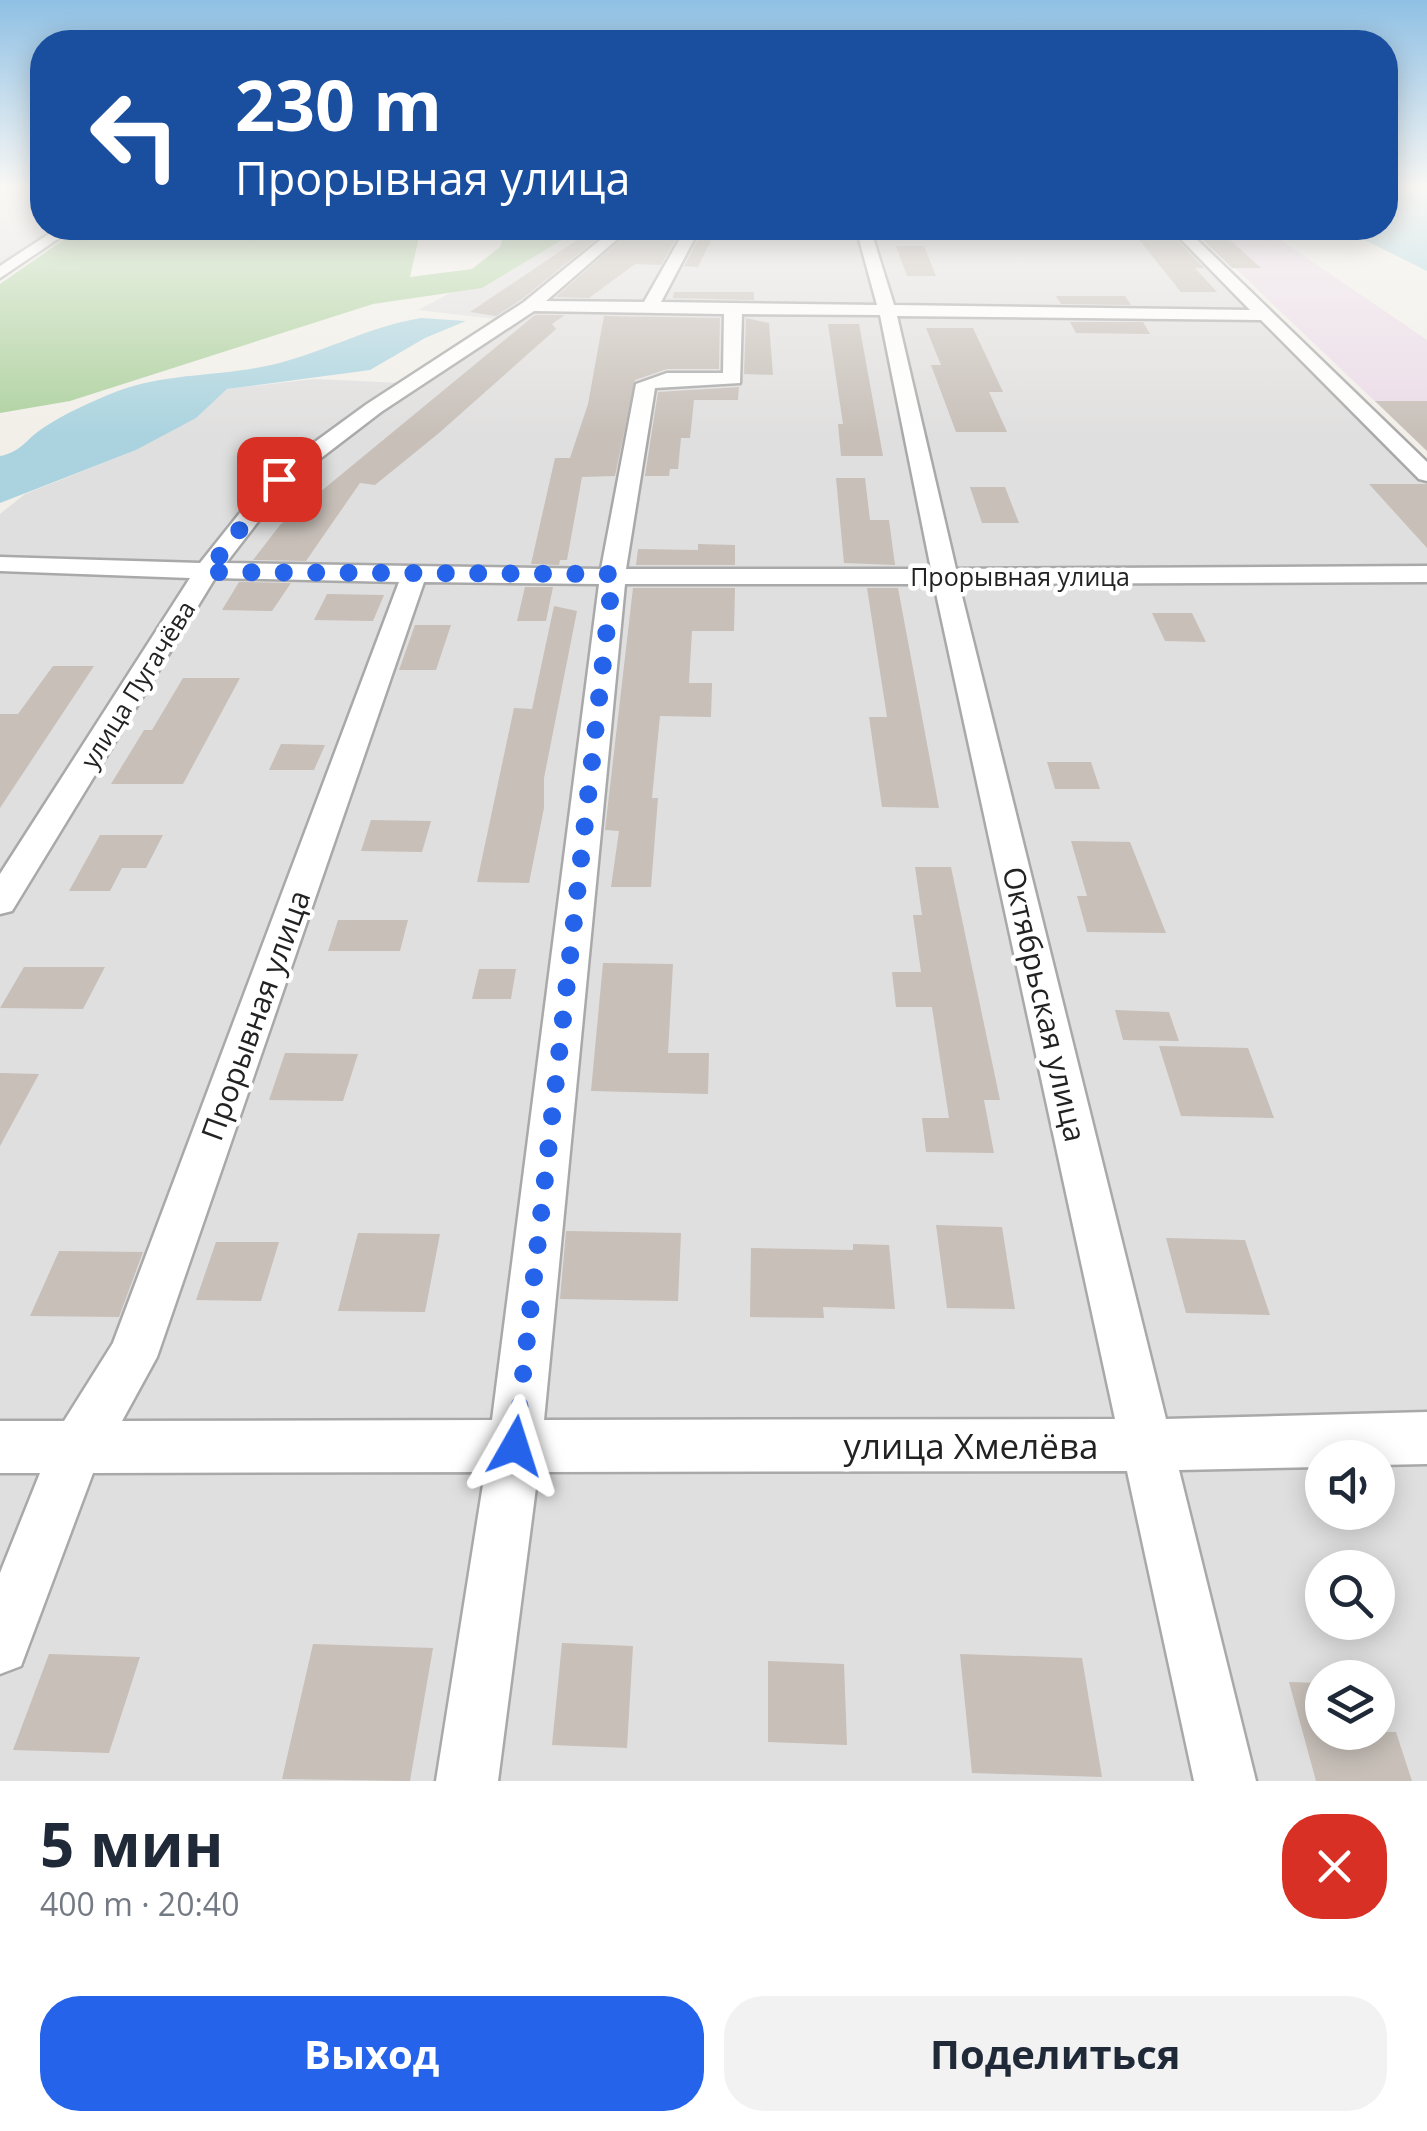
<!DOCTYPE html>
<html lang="ru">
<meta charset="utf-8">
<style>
body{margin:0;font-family:"Open Sans",sans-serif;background:#f2f2f3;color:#1f2937;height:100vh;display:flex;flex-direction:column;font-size:38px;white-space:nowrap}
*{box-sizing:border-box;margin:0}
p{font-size:32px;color:#747a83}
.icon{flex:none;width:55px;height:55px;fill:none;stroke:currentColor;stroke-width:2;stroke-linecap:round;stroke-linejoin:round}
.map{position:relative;height:1781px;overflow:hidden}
.details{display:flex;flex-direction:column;background:#fff;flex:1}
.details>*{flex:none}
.top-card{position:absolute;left:30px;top:30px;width:1368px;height:210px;border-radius:40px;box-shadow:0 5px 25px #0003;background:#1a4fa0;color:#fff;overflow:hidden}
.fabs{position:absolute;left:1305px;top:1440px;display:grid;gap:20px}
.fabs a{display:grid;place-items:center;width:90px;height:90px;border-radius:50%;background:#fff;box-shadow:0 5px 25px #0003;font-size:50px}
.pin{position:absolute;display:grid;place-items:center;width:85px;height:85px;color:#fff;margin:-42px;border-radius:20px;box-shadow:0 5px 15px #0006}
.me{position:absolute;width:110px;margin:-55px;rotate:6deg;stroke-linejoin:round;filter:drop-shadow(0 0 8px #0008)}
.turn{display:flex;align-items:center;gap:35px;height:210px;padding:0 40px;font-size:45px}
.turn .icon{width:130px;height:130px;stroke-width:2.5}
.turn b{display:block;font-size:70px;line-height:85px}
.round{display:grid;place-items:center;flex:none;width:105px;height:105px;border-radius:40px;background:#f2f2f3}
.head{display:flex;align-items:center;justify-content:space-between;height:170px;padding:0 40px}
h1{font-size:60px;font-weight:700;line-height:75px}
.button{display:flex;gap:20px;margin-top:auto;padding:20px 40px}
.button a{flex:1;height:115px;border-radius:40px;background:#2563eb;color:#fff;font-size:40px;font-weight:700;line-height:115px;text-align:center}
.button a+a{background:#f2f2f3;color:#1f2937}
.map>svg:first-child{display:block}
</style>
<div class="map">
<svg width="1427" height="1781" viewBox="0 0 1427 1781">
<rect width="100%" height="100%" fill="#f2efe9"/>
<path fill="#e0dfdf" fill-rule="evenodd" d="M0 187H42V228H64L0 271Z
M582 228H618L607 242 504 320 418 310 452 292 482 288Z
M626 228H691L646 309 535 304 615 241Z
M694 228H860L884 309H650Z
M866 228H1173L1261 313 890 309Z
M532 307 731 312V378L642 384 609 572 213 568 285 481 378 411Z
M885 311 939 575 617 572 649 385 738 380 737 312Z
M891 312 1263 316 1427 480V571L951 574Z
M314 379 402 383 273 478 205 568 0 560V514L25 494 136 450 195 418 227 389Z
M0 567 200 574 0 892Z
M418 573 607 576 510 1437H92Z
M209 574H411L123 1355 73 1438 0 1435V911Z
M617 576 940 580 1136 1431 523 1436Z
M1427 576V1425L1163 1431 953 580Z
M1427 1451V1781H1243L1168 1459ZM1322 1458H1378V1512H1322ZM1322 1568H1378V1622H1322ZM1322 1678H1378V1732H1322Z
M0 1457 64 1459 0 1622Z
M508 1457 461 1781H0V1667L80 1459Z
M524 1459 1144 1465 1215 1781H480Z"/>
<path fill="#ebdbe8" d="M1193 228H1263L1427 340V451Z"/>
<path fill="#add19e" d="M80 228 207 231 421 228 410 277 472 269 500 247 506 228H582L482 288 373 304 70 401 0 413V284Z"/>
<path fill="#aad3df" d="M1385 187H1427V271L1341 228H1385Z
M421 318 466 321 425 338 370 370 227 389 196 418 136 450 0 503V456C22 452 27 438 43 428 66 413 92 401 118 391 162 374 215 376 261 367 316 357 365 327 421 318Z"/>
<path fill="#c7bfb8" d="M595 228H610L522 299 496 316 470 312Z
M634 228 681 229 661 265 635 264 589 298 556 297Z
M1135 228H1158L1166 236H1173L1204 268H1195L1217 292H1181L1132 231Z
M703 230H716L698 267 684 266Z
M1199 236 1227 237 1261 268H1232Z
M896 246H924L936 276H907Z
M674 292H754V300L673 298Z
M1056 296H1125L1131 305 1061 304Z
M535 315H565L552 324 556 329 439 433 375 485 360 483 306 561 253 560 280 525Z
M604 316 720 318 719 369H667L635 380 615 476 582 477 567 560H560L559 565 531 564 555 458H570L588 404Z
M746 318 769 323 773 375 744 374Z
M1070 322H1143L1150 334 1076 333Z
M828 324H859L883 456H841L838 424H843Z
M926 328H973L1003 392H989L1007 432H956L931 365H941Z
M739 387 738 400H694L690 438H681L678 469H670L669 476H645L658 392Z
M1375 401H1427V451Z
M836 478H865L870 520H889L895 565 844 563Z
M1369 484H1427V548Z
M970 487H1005L1019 523H982Z
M698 544 735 545V565H636L638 549 698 550Z
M239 582 291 583 272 611 222 610Z
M525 587H553L546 621H517Z
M633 588H735L734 631H692L689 683H712L711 717 660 716 652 798H658L651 887H611L619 831 605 830Z
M867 588H898L939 808 882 807 869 717H887Z
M327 594 384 595 373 621 314 620Z
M554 606 577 611 544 778V808L529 883 477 882 514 708 532 709Z
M1152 613H1192L1206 642 1165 641Z
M415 625H451L436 670H399Z
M53 666H94L0 808V714H18Z
M183 678H240L183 784H111L144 730H152Z
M281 744 325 745 314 770H269Z
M1047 762H1091L1100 789H1055Z
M371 820 431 821 422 852 361 851Z
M100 835H163L146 868H122L110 891H69Z
M1071 841 1130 842 1166 933 1087 932 1077 896H1087Z
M915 867H951L1000 1100H984L994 1153 926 1152 922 1118H949L932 1007H896L892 972H921L913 915H922Z
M338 920H408L400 951H328Z
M603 963 673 964 668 1053H709L708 1094 591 1091Z
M24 967H105L83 1009 0 1008Z
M479 969H516L511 999H472Z
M1115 1010 1169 1012 1179 1041 1123 1040Z
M1159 1046 1248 1048 1274 1118 1181 1116Z
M285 1053 358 1054 343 1101 269 1100Z
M0 1073 39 1074 0 1146Z
M936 1225 1002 1227 1015 1309 947 1308Z
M566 1231 681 1233 678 1301 560 1299Z
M358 1233 440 1234 425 1312 338 1311Z
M1166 1238 1245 1240 1270 1315 1186 1313Z
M216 1242H279L261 1301 196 1300Z
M853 1244 889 1245 895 1309 823 1307 824 1318 750 1317 751 1248 853 1250Z
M59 1251 143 1252 119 1317 30 1316Z
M562 1643 633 1646 627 1748 552 1745Z
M313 1644 433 1648 410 1781 282 1779Z
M49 1654 140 1657 109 1753 13 1750Z
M960 1654 1082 1658 1102 1777 972 1773Z
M768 1661 844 1664 847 1745 768 1742Z
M1289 1682 1322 1683V1732H1396L1412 1781H1316Z"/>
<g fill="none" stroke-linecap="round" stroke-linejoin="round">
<defs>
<path id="street" d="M58 228H74L0 278V266Z
M615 228H630L546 301 644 302 686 228H700L661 302 877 305 856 228H870L894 305 1250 310 1170 228H1185L1427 462V481L1419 479 1261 320 897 316 956 569 1427 566V582L959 584 1166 1419 1427 1412V1464L1378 1465V1458H1322V1467L1179 1470 1256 1781H1194L1127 1471 538 1472 498 1781H436L485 1472 93 1473 21 1666 0 1674V1573L40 1473H0V1421H64L113 1343 399 582 215 578 12 911 0 914V874L190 578 0 571V557L200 563 271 474 367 404 524 302ZM534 311 724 314 723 373H667L636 384 601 569 226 563 287 484 381 412ZM742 314 880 315 931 569H626L655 388 740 383ZM424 582 599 584 492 1420 122 1421 157 1357ZM625 584H934L1115 1419 544 1420Z"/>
</defs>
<use href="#street" stroke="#a9a9a9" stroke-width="5"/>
<use href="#street" fill="#fff" fill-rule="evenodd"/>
</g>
<linearGradient id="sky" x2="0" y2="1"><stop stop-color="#8fc0e4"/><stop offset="0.43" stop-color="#f9f8f5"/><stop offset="1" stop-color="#f9f8f5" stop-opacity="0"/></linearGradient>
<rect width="1427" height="436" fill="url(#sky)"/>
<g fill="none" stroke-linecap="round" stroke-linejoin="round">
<path stroke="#2563eb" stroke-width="18" stroke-dasharray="0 32.4" d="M279 479 207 572 613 574 515 1446"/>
</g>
<g text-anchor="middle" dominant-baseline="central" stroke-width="9" stroke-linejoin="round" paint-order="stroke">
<g font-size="25" fill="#222" stroke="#fff">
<text x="1020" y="576">Прорывная улица</text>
<text transform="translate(137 684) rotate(-58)">улица Пугачёва</text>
</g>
<g font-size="30" fill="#222" stroke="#fff">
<text transform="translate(1045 1004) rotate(77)">Октябрьская улица</text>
<text transform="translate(255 1015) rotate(-70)">Прорывная улица</text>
</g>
<g font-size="35" fill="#222" stroke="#fff">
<text x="971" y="1445">улица Хмелёва</text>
</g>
</g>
</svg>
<div class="fabs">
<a><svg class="icon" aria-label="sound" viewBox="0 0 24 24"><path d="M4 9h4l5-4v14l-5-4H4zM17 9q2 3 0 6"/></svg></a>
<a><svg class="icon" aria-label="search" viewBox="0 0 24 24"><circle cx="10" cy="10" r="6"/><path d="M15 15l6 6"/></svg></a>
<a><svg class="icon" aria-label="layers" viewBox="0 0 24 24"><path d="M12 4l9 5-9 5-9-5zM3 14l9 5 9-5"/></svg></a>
</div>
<div class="pin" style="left:279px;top:479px;background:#d93025"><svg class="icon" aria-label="arrive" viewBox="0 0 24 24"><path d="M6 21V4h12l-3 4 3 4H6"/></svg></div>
<svg class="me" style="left:515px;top:1446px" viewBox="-20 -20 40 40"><path d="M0-17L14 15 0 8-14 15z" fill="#2563eb" stroke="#fff" stroke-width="4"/></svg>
<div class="top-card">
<div class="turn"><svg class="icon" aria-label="left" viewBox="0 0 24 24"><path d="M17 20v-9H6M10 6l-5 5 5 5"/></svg><div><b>230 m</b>Прорывная улица</div></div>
</div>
</div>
<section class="details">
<div class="head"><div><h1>5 мин</h1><p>400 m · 20:40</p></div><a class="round" style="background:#d93025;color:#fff"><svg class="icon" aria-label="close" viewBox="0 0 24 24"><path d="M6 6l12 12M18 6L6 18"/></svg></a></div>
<div class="button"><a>Выход</a><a>Поделиться</a></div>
</section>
